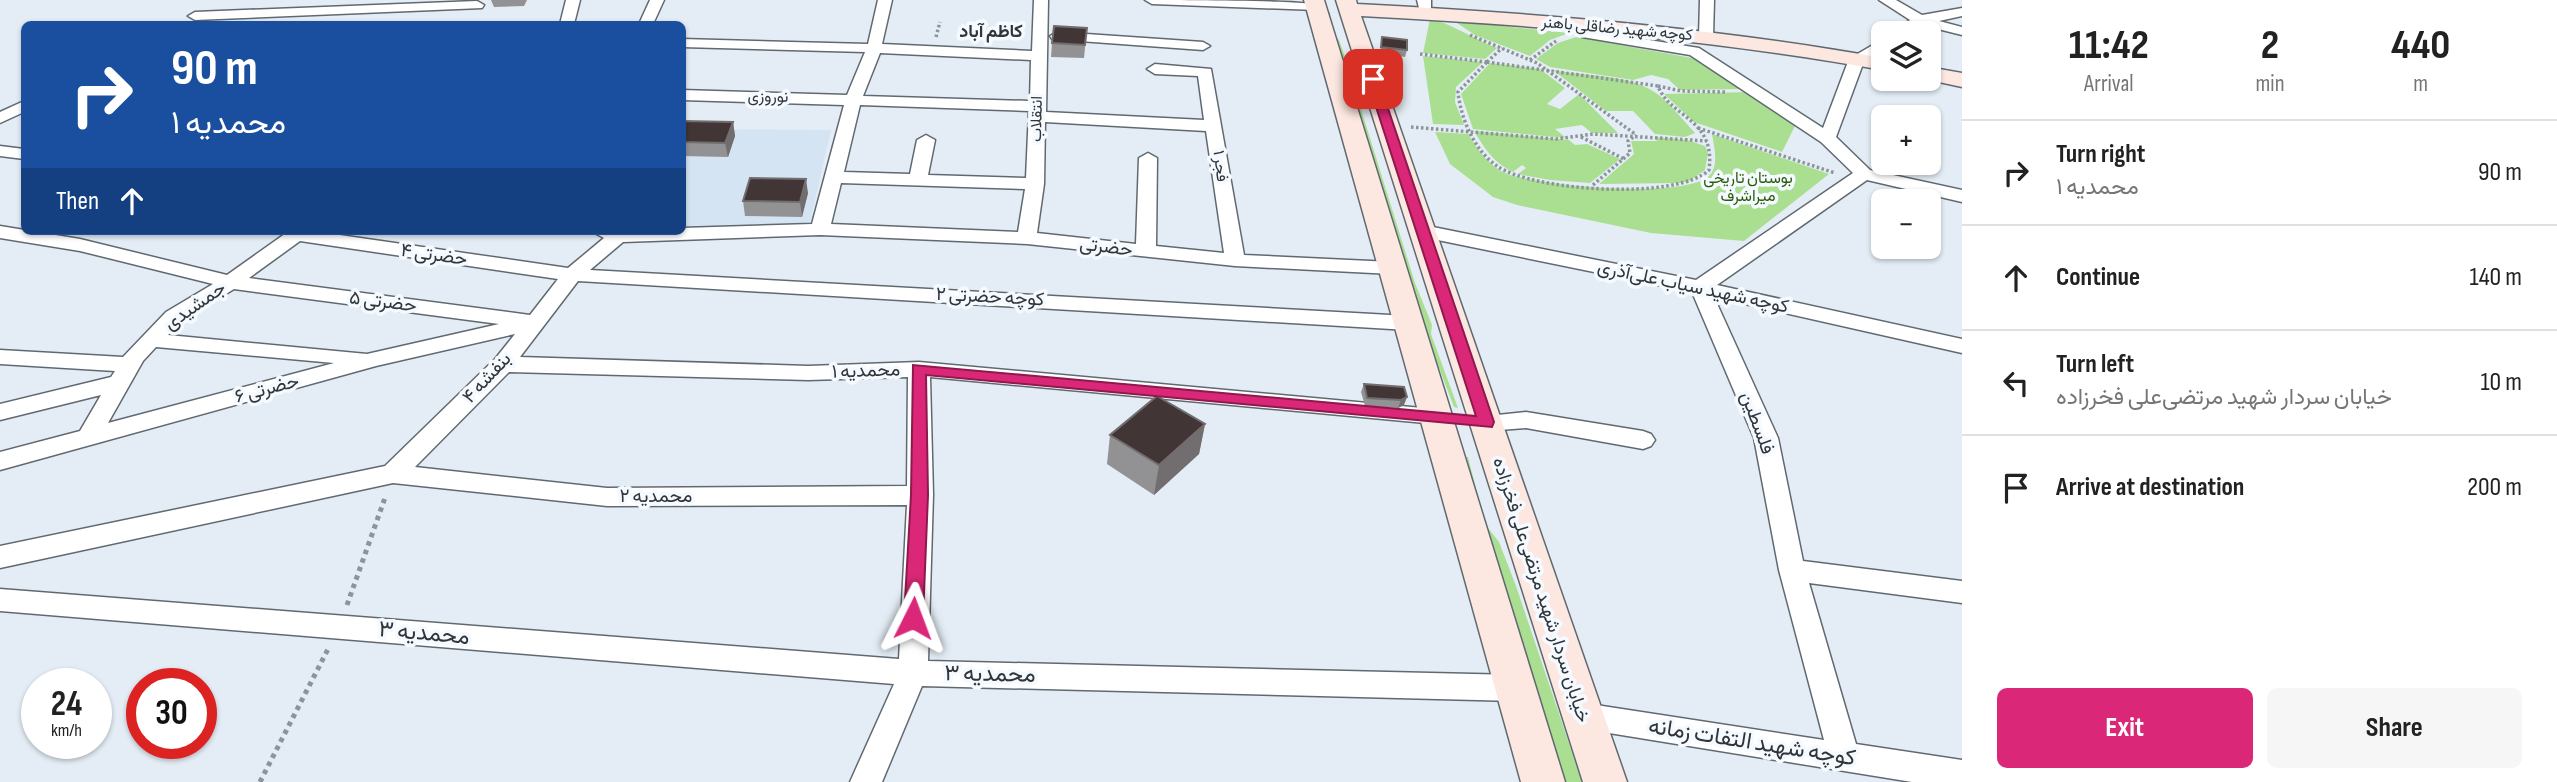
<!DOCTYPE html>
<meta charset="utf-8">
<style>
body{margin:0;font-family:"Sofia Sans Condensed",Vazirmatn,sans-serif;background:#f6f6f6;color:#222;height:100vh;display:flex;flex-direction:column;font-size:26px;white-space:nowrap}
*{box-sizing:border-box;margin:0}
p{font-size:23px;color:#767676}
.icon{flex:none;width:38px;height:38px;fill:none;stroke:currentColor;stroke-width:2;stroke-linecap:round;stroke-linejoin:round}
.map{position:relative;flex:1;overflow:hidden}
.panel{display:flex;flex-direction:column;background:#fff;width:595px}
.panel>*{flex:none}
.hud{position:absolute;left:21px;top:21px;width:665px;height:214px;border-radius:10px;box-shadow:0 2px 5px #0004;background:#1a4fa0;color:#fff;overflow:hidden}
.controls{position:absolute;left:1871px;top:21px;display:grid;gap:14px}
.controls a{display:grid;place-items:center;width:70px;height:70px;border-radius:10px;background:#fff;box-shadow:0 2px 5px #0004;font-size:35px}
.speed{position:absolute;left:21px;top:668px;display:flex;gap:14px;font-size:35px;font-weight:700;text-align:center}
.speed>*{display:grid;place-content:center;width:91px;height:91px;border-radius:50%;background:#fff;box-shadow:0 2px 5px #0004;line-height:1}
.speed small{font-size:18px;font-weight:400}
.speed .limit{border:10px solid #d22;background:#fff;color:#111}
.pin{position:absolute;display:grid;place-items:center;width:60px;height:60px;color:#fff;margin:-30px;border-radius:14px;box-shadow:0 4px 10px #0006}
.me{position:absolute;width:77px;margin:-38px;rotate:3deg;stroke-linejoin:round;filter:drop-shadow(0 0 5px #0008)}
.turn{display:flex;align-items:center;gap:24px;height:147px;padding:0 35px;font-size:32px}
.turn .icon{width:91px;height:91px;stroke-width:2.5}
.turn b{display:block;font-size:49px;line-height:60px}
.then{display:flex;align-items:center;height:66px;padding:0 35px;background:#0003;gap:14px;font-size:26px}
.eta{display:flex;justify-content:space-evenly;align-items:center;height:119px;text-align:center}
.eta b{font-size:42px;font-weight:700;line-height:49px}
.cta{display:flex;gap:14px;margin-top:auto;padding:14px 35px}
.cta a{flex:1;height:80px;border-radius:10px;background:#db2777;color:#fff;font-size:28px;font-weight:700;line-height:80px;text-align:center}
.cta a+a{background:#f6f6f6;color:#222}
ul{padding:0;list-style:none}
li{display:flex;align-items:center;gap:21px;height:105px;padding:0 35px;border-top:2px solid #e0e0e0}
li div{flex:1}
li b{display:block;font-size:26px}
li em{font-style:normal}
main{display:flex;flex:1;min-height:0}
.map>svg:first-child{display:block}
</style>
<main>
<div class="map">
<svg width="1962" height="782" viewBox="0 0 1962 782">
<rect width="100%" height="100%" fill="#e4edf5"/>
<path fill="#d5e4f2" d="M682 129 831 130 810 223 683 227Z"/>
<path fill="#aadf92" d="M1326 12H1330L1332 34 1339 40 1343 51 1415 283 1432 325 1431 334 1458 408 1454 407 1406 282 1336 53Z
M1430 19C1444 20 1478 41 1497 48L1485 59 1423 53Z
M1454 21 1569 33 1550 40 1530 56 1475 35Z
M1576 37 1692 58 1744 89 1680 90 1668 79 1651 75 1633 80 1550 67 1536 59 1558 43Z
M1423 56 1483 62 1456 87 1455 102 1464 125 1433 124Z
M1490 63 1540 69 1565 88 1547 104 1560 109 1579 94 1618 133H1592L1582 125 1555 129 1566 138 1473 129 1461 94Z
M1553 70C1587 77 1632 73 1660 96 1673 107 1684 121 1695 133L1685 137 1655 134 1633 111H1606Z
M1749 92 1796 124 1782 152 1694 122 1664 94Z
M1474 131 1569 140 1575 145 1587 144 1620 159 1590 183 1550 180 1518 174 1526 168 1522 165 1513 172C1493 162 1485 149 1474 131Z
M1435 132 1468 134C1478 150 1488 165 1505 173 1536 186 1687 200 1710 175 1719 164 1714 147 1712 134L1829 174 1744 241 1651 233 1517 205 1493 197 1450 164Z
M1655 137 1687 140 1705 146 1708 153 1705 170 1689 181 1679 183 1599 184 1634 154 1631 141H1657Z
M1462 457H1468L1485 524 1499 542 1516 586 1582 782H1564Z"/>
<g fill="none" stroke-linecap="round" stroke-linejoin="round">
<defs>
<path id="street" d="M566 0H580L574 24H560Z
M650 0H664L653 24H639Z
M878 0H892L882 44 1032 51 1034 0H1048L1046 112 1204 120 1198 76 1155 74 1147 69 1155 64 1211 69 1244 255 1392 262 1402 268 1392 274 1235 266 1027 244 820 235 623 242 590 270 1408 316 1419 323 1408 330 578 281 520 357 808 366 919 362 1444 410 1448 416 1444 422 1436 424 930 377 933 495 928 661 1516 675 1526 679 1531 688 1526 697 1516 701 922 686 882 782H850L894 684 0 611V589L899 659 907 505 607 506 393 483 0 568V546L385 466 495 359 515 334 376 366 0 470V452L80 431 101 395 0 420V404L111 377 115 371 0 364V350L123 357 166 312 213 284 80 251 0 238V226L80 239 227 275 289 231H312L568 268 604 238 591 231H682V228L812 224 844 105 682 100V90L847 95 865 52 682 47V39L868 44ZM880 53 1031 60 1030 101 863 96ZM860 105 1029 111 1026 178 928 175 935 140 926 135 917 140 910 174 844 172ZM1045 122 1206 131 1224 253 1156 246 1157 158 1148 153 1139 158 1136 244 1037 233 1044 184ZM841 183 1025 189 1018 232 831 224ZM300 241 558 279 530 315 249 278ZM234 289 499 324 367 354 168 335 180 322ZM156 347 334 363 108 423 143 361ZM509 372 808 380 908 377 907 486 607 488 415 467Z
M1145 0C1171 0 1311 0 1323 6L1316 10 1152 4Z
M1417 0H1431V16H1421Z
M1700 0H1714L1713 37 1706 41 1699 37Z
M1879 0H1896L1922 15 1962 8V16L1939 21 1962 27V35L1922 25 1909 33H1892L1910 20Z
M477 1 484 5 482 8 195 20 188 16 195 12Z
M1585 22 1590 23 1593 31 1699 48 1823 128 1849 59 1883 39V49L1864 61 1836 137 1870 170 1962 190V202L1867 180 1717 285 1962 339V353L1714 297 1778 438 1803 561 1962 581V603L1809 583 1856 744 1962 760V782H1912L1572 727 1568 717 1572 707 1583 703 1824 740 1779 570 1754 438 1692 292 1423 237 1413 231 1423 225 1696 280 1853 173 1821 142 1690 55 1582 37 1578 26Z
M1057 32 1203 42 1210 46 1203 50 1052 39 1050 36Z
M24 101V112L0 123V112Z
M0 146 24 149V159L0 156Z
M1526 412 1643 431 1651 434 1655 440 1651 446 1643 449 1526 428 1486 431 1478 429 1474 423 1478 417Z"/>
<path id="secondary" d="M1304 0H1324L1565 782H1521Z
M1336 0H1356L1357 4C1534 13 1709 27 1883 58V70C1710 39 1537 25 1361 16L1627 782H1583Z
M1928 67 1962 73V87L1925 79H1928Z"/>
</defs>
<use href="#street" stroke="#616970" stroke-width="3"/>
<use href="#secondary" stroke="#616970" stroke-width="3"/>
<path stroke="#8d9499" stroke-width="3.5" stroke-dasharray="2.5 2.5" stroke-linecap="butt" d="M1470 35 1537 63 1635 134
M936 37 940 22
M1420 54 1487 62
M1530 60 1556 41
M1487 62 1658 86C1670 118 1716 118 1709 170 1676 201 1533 191 1497 166 1474 150 1461 119 1458 92Z
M1487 62 1502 48
M1658 86 1681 91 1725 92
M1411 127 1556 139 1593 134 1707 141
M1698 128 1835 173
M1581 137 1624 159
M1593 185 1630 153 1628 141 1636 135"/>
<path stroke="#8d9499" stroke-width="5" stroke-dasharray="4.5 4.5" stroke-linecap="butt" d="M347 605 386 495
M260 782 328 649"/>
<use href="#street" fill="#fff" fill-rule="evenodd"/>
<use href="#secondary" fill="#fde8e1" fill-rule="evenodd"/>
</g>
<path fill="#929295" d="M491 0H527L524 6 494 7Z
M1087 28 1084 58 1051 57 1052 43Z
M1382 37 1407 50 1405 57 1380 53Z
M682 121 733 122 735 136 728 157 682 156Z
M808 193 802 217 745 216 743 201Z
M1364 384 1404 387V405L1398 408 1365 406 1361 392Z
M1205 424 1199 454 1154 495 1107 464 1110 435Z"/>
<path fill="#726d6f" d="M733 122 735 136 728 157 725 143Z
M806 179 808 193 802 217 800 202Z
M1407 397 1404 405 1398 408 1401 400Z
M1205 424 1199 454 1154 495 1159 465Z"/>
<path fill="#413635" stroke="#726d6f" stroke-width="2" d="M1054 26 1087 28 1085 45 1052 43Z
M1382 37 1407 40V50L1381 47Z
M682 121 733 122 725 143 682 142Z
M750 178 806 179 800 202 743 201Z
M1364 384 1404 387 1407 397 1401 400 1367 398Z
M1157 396 1205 424 1159 465 1110 435Z"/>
<path fill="#db2777" stroke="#8e194d" stroke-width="2" d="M1373 76 1378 79 1494 422 1492 427 926 375 928 495 923 618 920 624H906L904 618 911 495 913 365 1476 416 1367 79Z"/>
<g text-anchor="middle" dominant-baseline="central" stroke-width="7" stroke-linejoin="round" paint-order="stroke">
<g font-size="16" fill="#313538" stroke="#f4faff">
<text transform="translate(1617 29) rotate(5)">کوچه شهید رضاقلی باهنر</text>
<text transform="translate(768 97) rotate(1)">نوروزی</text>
<text transform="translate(1037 119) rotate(-89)">انتقلاب</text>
<text transform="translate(1220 166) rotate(83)">فجر ۱</text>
</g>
<g font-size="16" fill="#2a5a04" stroke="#f4faff">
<text x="1748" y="178">بوستان تاریخی<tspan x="1748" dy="18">میراشرف</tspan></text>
</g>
<g font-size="18" font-weight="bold" fill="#313538" stroke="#f4faff">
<text x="991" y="31">کاظم آباد</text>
</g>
<g font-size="19" fill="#313538" stroke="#f4faff">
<text transform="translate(1106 247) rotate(7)">حضرتی</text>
<text transform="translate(434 255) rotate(8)">حضرتی ۴</text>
<text transform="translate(1693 287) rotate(12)">کوچه شهید سیاب علی‌آذری</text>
<text transform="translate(990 297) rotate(3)">کوچه حضرتی ۲</text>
<text transform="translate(383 302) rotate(7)">حضرتی ۵</text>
<text transform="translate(195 306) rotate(-35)">جمشیدی</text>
<text transform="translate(866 371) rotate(-2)">محمدیه ۱</text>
<text transform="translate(487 378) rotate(-47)">بنفشه ۴</text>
<text transform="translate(267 389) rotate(-15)">حضرتی ۶</text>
<text transform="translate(1757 423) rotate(70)">فلسطین</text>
<text x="656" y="496">محمدیه ۲</text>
<text transform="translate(1541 590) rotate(72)">خیابان سردار شهید مرتضی‌علی فخرزاده</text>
</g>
<g font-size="23" fill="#313538" stroke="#f4faff">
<text transform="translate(424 633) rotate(5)">محمدیه ۳</text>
<text transform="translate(990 674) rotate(1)">محمدیه ۳</text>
<text transform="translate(1752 742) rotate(9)">کوچه شهید التفات زمانه</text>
</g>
</g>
</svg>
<div class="controls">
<a><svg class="icon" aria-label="layers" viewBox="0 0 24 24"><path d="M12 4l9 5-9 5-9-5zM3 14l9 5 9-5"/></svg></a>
<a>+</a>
<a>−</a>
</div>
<div class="speed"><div>24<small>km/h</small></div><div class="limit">30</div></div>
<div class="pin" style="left:1373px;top:79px;background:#d93025"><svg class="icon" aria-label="arrive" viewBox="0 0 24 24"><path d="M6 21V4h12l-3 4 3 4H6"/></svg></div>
<svg class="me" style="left:913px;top:618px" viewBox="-20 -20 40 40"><path d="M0-17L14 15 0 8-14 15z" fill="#db2777" stroke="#fff" stroke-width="4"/></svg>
<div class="hud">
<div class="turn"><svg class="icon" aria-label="right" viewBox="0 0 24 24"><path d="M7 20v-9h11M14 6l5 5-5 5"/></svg><div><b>90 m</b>محمدیه ۱</div></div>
<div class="then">Then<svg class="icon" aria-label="ahead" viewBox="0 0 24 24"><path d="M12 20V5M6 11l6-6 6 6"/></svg></div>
</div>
</div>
<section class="panel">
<div class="eta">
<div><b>11:42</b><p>Arrival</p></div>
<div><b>2</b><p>min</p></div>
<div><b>440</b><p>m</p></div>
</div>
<ul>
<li><svg class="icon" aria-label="right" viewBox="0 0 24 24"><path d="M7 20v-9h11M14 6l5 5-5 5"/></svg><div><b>Turn right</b><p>محمدیه ۱</p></div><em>90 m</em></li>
<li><svg class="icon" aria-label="ahead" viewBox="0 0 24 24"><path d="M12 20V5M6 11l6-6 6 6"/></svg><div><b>Continue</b></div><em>140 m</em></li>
<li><svg class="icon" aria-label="left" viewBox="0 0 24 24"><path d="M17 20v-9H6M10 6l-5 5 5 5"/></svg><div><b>Turn left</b><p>خیابان سردار شهید مرتضی‌علی فخرزاده</p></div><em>10 m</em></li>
<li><svg class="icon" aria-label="arrive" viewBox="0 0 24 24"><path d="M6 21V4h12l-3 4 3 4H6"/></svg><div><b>Arrive at destination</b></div><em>200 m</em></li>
</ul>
<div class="cta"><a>Exit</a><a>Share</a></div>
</section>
</main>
